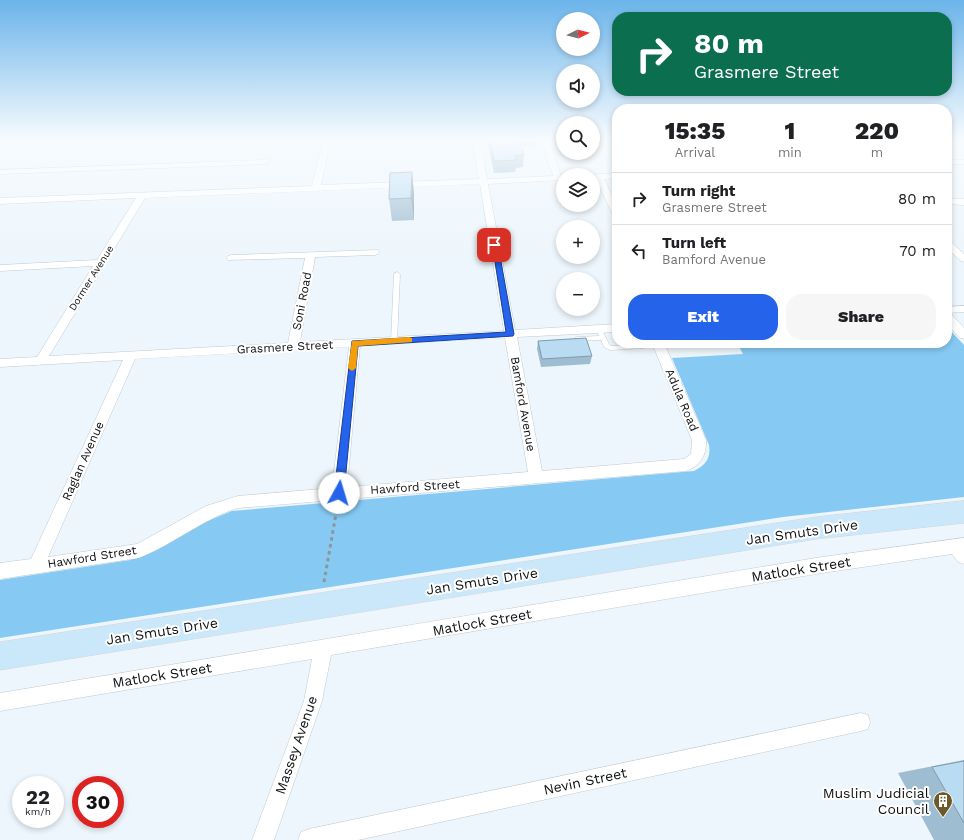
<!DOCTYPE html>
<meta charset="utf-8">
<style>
body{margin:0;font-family:"Work Sans",sans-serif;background:#f6f6f6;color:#202124;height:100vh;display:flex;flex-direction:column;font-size:15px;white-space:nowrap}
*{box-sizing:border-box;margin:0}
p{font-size:13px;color:#757577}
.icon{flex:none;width:22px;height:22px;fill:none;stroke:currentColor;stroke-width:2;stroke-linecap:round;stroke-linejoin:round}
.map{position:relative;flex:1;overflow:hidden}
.sheet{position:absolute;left:612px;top:104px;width:340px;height:244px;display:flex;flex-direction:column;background:#fff;border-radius:16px;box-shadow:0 2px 6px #0003}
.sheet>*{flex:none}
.hud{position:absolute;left:612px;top:12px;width:340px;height:84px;border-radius:16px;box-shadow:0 2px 6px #0003;background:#0b6e4f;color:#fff;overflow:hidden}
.needle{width:26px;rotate:84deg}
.fabs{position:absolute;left:556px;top:12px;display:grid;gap:8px}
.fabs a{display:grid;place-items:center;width:44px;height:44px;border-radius:50%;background:#fff;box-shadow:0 2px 6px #0003;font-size:20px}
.speed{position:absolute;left:12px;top:776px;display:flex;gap:8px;font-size:20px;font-weight:700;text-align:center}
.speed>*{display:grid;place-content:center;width:52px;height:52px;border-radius:50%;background:#fff;box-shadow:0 2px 6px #0003;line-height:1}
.speed small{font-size:10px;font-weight:400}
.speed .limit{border:6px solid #d22;background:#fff;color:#111}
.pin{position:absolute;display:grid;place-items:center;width:34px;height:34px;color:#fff;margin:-17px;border-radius:8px;box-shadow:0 2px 6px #0006}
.me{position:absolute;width:44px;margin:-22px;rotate:6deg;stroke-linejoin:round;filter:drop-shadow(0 0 3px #0008)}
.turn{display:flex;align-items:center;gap:14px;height:84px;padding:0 16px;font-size:18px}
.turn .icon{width:52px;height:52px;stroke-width:2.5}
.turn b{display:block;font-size:28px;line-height:34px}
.eta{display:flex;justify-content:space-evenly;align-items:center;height:68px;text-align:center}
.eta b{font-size:24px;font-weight:800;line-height:28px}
.button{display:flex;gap:8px;margin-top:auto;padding:8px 16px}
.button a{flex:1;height:46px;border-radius:16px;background:#2563eb;color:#fff;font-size:16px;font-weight:800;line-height:46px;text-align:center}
.button a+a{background:#f6f6f6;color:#202124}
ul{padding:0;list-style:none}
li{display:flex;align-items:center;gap:12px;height:52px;padding:0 16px;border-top:1px solid #e0e0e0}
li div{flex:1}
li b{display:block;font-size:15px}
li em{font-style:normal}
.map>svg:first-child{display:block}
</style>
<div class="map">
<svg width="964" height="840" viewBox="0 0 964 840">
<rect width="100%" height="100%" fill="#edf6fc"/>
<path fill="#86caf4" d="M947 327 964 345V497L783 517 0 638V580L130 560 154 551 198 525 232 511 694 471C706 465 711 458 709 445L672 358 743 354 737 343H947Z"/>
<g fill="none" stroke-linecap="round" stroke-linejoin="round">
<defs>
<path id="service" d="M548 146H549V148L520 149 518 148 520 147Z
M397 272 400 274 397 341 394 343 391 341 394 274Z
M601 331 603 332 609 344 611 346 644 344 647 346 644 348 610 350 604 347 601 340 577 341 574 339 577 337 599 336 598 333Z"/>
<path id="minor" d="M323 140H331L321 185 479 179 472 140H480L487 179 553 176 541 140H549L561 176H563V180L488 184 515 330 617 324V332L517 337 542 471 684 459 691 454 692 440 652 343H664L706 440C707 455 700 466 686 471L238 508C202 519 173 545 138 558L0 579V563L31 559 123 360 0 367V359L37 357 93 266 0 271V265L97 260 136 198 0 204V198L312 186ZM480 184 504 331 300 342 315 257 375 255 378 254 380 252 378 250 231 255 228 256 226 258 228 260 305 258 288 343 49 356 145 198ZM505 338 528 472 347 487 360 346ZM349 347 332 488 238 496 206 506 137 544 48 557 135 359Z
M265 160H268V164L0 174V170Z
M947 160H964V164H947Z
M599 174H617V178L604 179 617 206V218L613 215 596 179H593V175H591Z
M950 199H964V205L947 204V200Z
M947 240 950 241 964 254V262L961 261 947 248Z
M964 306V312L947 313 951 314 964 328V339L960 338 947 324V307Z
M964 538V564L958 562 952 554 822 573 331 655 322 701 274 840H252L304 701 312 659 0 711V693L822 557Z
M861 713 868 715 870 722 868 729 861 731 358 840H298L301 832 309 829Z"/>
<path id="primary" d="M964 501V523L816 539 0 670V642L816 517Z"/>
</defs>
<use href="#service" stroke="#c1cad0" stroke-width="1"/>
<use href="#minor" stroke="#c1cad0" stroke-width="1"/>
<use href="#primary" stroke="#d4d4d5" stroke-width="1"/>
<path stroke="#8e9599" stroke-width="3" stroke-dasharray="3.5 3.5" stroke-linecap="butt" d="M324 582 337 508"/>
<use href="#service" fill="#fff" fill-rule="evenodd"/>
<use href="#minor" fill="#fff" fill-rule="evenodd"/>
<use href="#primary" fill="#cbe8fb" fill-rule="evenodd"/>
</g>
<path fill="#9fbdd1" d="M487 140H538L537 145 521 146 524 155 523 167 516 168 515 172 494 173Z
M412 172 414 194V220L392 221 389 199Z
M538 341 592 356 590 364 541 367 537 349Z
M964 760V840H934L898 773Z"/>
<path fill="#829aaa" d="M412 172 414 194V220L411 198Z"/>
<path fill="#b9dcf3" stroke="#829aaa" d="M490 140H519L524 155H515L516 160 494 161Z
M412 172 411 198 389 199 390 173Z
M586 338 592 356 542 359 538 341Z
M964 761V823L932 767Z"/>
<linearGradient id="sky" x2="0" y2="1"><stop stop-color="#6bb4ea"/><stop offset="0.54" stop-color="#f7fbfe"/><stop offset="1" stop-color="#f7fbfe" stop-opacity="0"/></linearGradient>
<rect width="964" height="258" fill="url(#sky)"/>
<path fill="#2563eb" stroke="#184099" d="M492 243 498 245 514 334 513 336 358 346 344 493 343 496H336L334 493 352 341 506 332Z"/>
<path fill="#f59e0b" d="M409 337 412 338V342L358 346 356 368 352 371 348 368 352 341Z"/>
<defs>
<symbol id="building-pin" viewBox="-11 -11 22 30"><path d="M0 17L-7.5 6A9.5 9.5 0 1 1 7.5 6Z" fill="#6d5928" stroke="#fff"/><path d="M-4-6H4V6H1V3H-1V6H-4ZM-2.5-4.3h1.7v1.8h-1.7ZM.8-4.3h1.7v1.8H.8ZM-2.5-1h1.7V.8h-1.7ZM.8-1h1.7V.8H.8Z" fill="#fff"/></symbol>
</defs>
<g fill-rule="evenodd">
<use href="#building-pin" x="932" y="790" width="22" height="30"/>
</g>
<g text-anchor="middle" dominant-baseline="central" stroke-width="4" stroke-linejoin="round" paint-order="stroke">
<g font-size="10" fill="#0e1113" stroke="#fff">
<text transform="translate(91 278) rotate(-58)">Dormer Avenue</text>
</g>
<g font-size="12" fill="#0e1113" stroke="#fff">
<text transform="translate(302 301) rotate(-79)">Soni Road</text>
<text transform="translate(285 347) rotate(-3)">Grasmere Street</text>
<text transform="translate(682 400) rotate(67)">Adula Road</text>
<text transform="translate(523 404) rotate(80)">Bamford Avenue</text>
<text transform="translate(83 461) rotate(-66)">Raglan Avenue</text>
<text transform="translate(415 487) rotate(-4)">Hawford Street</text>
<text transform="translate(92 557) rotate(-9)">Hawford Street</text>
</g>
<g font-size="14" fill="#0e1113" stroke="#fff">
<text transform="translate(802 532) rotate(-8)">Jan Smuts Drive</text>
<text transform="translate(801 569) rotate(-9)">Matlock Street</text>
<text transform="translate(482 581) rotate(-9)">Jan Smuts Drive</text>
<text transform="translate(482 622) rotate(-10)">Matlock Street</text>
<text transform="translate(162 631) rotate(-9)">Jan Smuts Drive</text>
<text transform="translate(162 675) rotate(-9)">Matlock Street</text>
<text transform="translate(296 745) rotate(-71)">Massey Avenue</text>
<text transform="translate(585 781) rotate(-12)">Nevin Street</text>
</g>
<g font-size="14" fill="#0e1113" stroke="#fff" text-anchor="end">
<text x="929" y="793">Muslim Judicial<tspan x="929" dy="16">Council</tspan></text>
</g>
</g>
</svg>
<div class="fabs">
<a><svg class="needle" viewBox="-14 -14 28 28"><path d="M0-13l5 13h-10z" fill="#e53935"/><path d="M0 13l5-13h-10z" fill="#757577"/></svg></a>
<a><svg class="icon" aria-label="sound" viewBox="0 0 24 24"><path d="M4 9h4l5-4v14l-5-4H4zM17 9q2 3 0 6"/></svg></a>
<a><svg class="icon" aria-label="search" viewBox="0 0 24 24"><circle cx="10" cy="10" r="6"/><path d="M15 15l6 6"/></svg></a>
<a><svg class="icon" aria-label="layers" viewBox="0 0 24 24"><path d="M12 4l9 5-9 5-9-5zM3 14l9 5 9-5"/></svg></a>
<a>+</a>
<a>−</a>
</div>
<div class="speed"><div>22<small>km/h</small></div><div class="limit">30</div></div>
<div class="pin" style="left:494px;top:245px;background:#d93025"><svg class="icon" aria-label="arrive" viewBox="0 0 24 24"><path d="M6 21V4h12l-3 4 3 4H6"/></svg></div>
<svg class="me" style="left:339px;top:493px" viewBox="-20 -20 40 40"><circle r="19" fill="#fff"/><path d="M0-13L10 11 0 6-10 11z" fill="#2563eb"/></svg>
<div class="hud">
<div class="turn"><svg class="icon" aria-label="right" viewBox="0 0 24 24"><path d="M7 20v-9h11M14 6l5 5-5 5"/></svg><div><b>80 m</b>Grasmere Street</div></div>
</div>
<section class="sheet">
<div class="eta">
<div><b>15:35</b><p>Arrival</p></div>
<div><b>1</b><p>min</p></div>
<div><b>220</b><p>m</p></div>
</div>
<ul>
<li><svg class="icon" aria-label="right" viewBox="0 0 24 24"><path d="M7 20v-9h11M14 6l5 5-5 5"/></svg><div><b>Turn right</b><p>Grasmere Street</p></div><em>80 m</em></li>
<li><svg class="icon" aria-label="left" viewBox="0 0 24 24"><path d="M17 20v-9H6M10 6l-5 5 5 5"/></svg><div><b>Turn left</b><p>Bamford Avenue</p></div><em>70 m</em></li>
</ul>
<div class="button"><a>Exit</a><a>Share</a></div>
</section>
</div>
